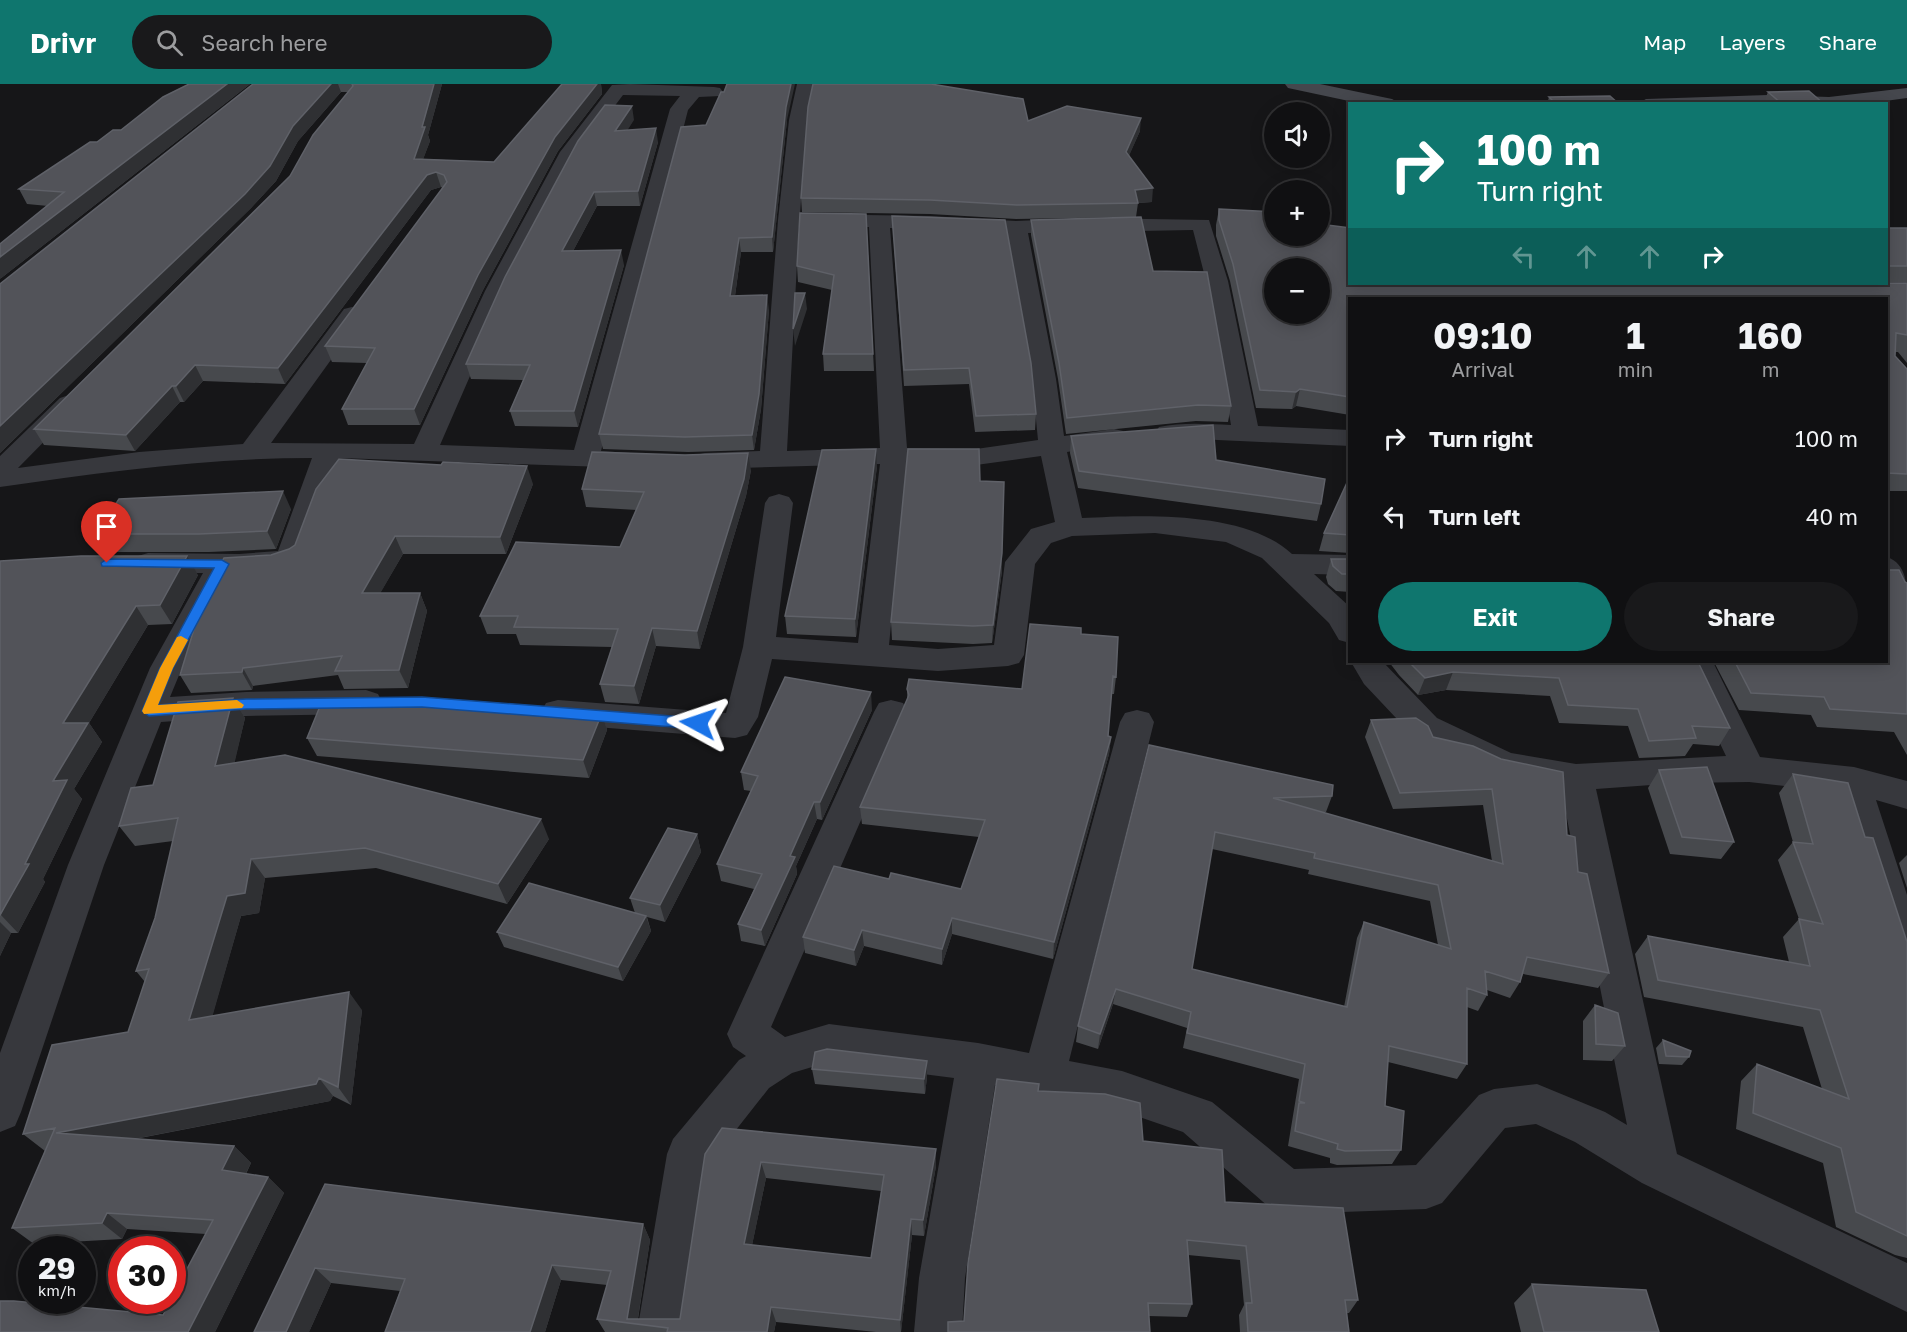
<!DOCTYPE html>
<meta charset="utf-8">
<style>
body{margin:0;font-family:"Golos Text",sans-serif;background:#19191b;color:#f1f3f6;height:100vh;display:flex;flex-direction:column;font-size:22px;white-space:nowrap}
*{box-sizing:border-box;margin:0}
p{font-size:20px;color:#9c9d9f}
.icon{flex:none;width:33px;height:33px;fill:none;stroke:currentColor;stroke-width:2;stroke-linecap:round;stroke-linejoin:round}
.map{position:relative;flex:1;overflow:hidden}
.details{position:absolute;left:1348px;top:213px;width:540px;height:366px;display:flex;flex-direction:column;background:#101012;border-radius:0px;box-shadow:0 3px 15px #0003,0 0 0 2px #303032}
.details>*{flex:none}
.banner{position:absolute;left:1348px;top:18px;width:540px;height:183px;border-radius:0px;box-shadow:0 3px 15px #0003,0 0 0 2px #303032;background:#0f766e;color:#fff;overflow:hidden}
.controls{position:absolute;left:1264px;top:18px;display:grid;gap:12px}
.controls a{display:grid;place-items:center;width:66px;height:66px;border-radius:50%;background:#101012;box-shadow:0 3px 15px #0003,0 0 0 2px #303032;font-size:30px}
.speed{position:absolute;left:18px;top:1152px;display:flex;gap:12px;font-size:30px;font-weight:700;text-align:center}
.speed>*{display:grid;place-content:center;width:78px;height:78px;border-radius:50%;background:#101012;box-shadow:0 3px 15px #0003,0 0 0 2px #303032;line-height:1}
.speed small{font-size:15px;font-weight:400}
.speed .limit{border:9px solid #d22;background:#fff;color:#111}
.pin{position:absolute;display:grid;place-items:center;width:51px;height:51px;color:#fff;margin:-62px -26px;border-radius:50% 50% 50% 0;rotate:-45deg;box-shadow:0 0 6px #0007}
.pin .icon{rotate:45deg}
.me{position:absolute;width:66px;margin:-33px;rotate:275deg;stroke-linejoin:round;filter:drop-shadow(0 0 4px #0008)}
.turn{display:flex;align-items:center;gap:21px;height:126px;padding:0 30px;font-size:27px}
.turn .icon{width:78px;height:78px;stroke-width:2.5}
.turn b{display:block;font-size:42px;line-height:51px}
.lanes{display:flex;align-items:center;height:57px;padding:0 30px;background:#0003;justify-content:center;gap:30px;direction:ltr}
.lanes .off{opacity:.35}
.eta{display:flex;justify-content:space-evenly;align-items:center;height:102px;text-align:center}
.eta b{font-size:36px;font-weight:700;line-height:42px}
.cta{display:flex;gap:12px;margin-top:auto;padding:12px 30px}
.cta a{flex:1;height:69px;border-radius:36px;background:#0f766e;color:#fff;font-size:24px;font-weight:700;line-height:69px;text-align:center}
.cta a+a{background:#19191b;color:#f1f3f6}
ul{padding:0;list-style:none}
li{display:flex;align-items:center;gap:18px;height:78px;padding:0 30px}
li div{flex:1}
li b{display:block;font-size:22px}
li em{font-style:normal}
header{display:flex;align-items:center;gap:36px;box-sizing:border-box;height:84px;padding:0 30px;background:#0f766e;color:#fff}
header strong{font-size:28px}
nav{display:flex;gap:33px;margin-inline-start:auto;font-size:21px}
.search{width:420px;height:54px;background:#19191b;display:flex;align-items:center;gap:15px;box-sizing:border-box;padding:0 21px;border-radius:33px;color:#9c9d9f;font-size:22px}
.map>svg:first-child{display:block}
</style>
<header>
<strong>Drivr</strong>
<div class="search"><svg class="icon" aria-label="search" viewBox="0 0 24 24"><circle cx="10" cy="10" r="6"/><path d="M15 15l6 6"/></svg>Search here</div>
<nav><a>Map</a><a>Layers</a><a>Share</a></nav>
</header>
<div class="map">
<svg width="1907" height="1248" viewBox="0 0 1907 1248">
<rect width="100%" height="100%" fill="#161618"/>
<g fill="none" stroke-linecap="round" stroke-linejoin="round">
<path fill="#37383d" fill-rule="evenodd" d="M630 0 714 3 720 4 723 8 720 12 699 13 688 26 601 367 645 370 648 376 645 382 635 384 339 374 302 477C292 490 250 490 233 490L182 584 170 613 246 608 366 606 378 610 382 618 378 626 366 630 246 632 161 638 104 781 21 1028 15 1042 0 1048V969L68 781 150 584 203 489H148L138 486 133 479 138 472 148 469 239 470 278 467 312 374C207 374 104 388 0 403V372L60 314 69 311 78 314 82 319 18 384 139 368 243 360 344 225 352 223 360 225 364 230 271 359 414 360 485 207 560 68 612 1ZM623 11 680 12 670 25 574 366 440 361 507 207 579 69Z
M797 0H815L807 36 800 130 930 132 1016 137 1087 134 1209 136 1228 197 1258 342 1350 346V362L1196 355 1168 357 1159 355 1155 349 1159 343C1182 338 1207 340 1231 341L1206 197 1193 146 1028 149 1056 295 1064 352 1114 345 1123 347 1127 353 1123 359 1067 368 1082 434C1142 431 1245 426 1292 470L1350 471V491L1314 490 1350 523V559L1339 556 1329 539 1262 474 1226 458 1155 449 1072 452 1051 459 1035 480 1024 571 1019 579 1008 582 938 587 772 575 758 633 747 651 735 654 558 640 546 637 541 628 546 619 558 616 726 629 743 563 765 419 769 413 779 410 789 413 793 419 776 553 858 559 880 380 705 385 695 383 692 377 695 371 705 369 760 367 778 136 789 36ZM799 142 869 143 880 364 787 367ZM890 144 1006 149 1032 295 1038 356 976 365 907 364ZM1041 372 1055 438 1031 445 1005 478 994 561 938 565 889 561 907 380 976 381Z
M1887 473C1907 480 1907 501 1907 521 1883 515 1887 494 1887 473Z
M1351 578H1383L1437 634 1511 669 1576 680 1726 672 1681 578H1713L1760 673 1854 683 1907 697V725L1876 716 1907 811V886L1893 881 1888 869 1839 708 1749 698 1679 699 1596 705 1677 1070 1907 1179V1228L1642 1099 1575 1058 1536 1040 1505 1044 1442 1119 1426 1125 1286 1130 1270 1124 1183 1048 1122 1027 995 1001 965 1194 962 1248H914L919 1194 954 994 829 978 792 989 769 1004 710 1079 685 1248H637L667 1070 673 1055 739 976 746 972 733 963 727 950 874 628 879 619 891 616 903 619 908 628 771 943 785 953 829 940 978 959 1029 969 1120 638 1125 629 1137 626 1149 629 1154 638 1069 977 1122 987 1212 1018 1294 1085 1416 1081 1479 1011 1494 1005 1537 1000 1605 1028 1627 1041 1561 704 1493 690 1413 652 1364 600Z"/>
<path fill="#45474d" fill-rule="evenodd" d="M1285 0H1320L1392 15 1401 20H1363L1288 4Z
M1907 4V14L1863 20H1637L1646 15 1768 11 1829 13Z"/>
</g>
<path fill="#47494d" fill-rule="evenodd" d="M189 0H250L0 195 48 122 27 120 19 105 97 58 121 46Z
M253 0H442L428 51 430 57 423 75 494 78 562 0H601L602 10 558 67 483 206 420 341H348L342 325 367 279 332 278 325 262 443 104 441 103 431 106 285 300 203 297 184 318H180L135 367 44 361 34 345 290 92 348 8H341L298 57 276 97 251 124 0 369V200Z
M1768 8 1824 20H1763Z
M1549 13 1619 20H1547Z
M634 36 627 46 658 58 640 122H597L573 167 624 181 578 343 515 342 510 327 523 296 471 295 466 280Z
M787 36 773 168H741L735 212 769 226 761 325 754 366 688 368 603 365 599 350Z
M1028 37 1140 47 1129 71 1152 118 1138 119 1136 133 1016 135 930 130 802 128 801 114Z
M1219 125 1350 200 1907 199V279L1898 268H1895V272L1907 285V407H1887V214H1350V331L1296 322 1292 325 1256 324 1230 197 1216 152V141Z
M866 130 874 287H824L823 270 832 206 798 198 797 182Z
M892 132 1036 330 1035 346 975 348 969 300 904 302Z
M1031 136 1153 187 1231 322 1228 338 1196 337 1066 350 1058 295 1031 151Z
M1887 144H1907V198H1887Z
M1071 352 1216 376 1321 420 1317 437 1078 404 1070 369Z
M877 382 856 553 787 550 785 532Z
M751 386 746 412 700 565 656 562 639 620 605 618 600 600 612 563 520 561 516 550H487L480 532 620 463 637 426 586 423 582 405Z
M1350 392V469L1319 467 1324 449Z
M980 397 1002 487 992 559 973 560 892 556 891 538Z
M533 400 506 470H403L380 509H420L427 527 408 604 344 605 338 591 253 602 252 606 191 609 180 591 201 523 199 520 271 471 289 465Z
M291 425 276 465 209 468H108L96 450Z
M1331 475H1350V508L1336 507 1328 500 1326 493Z
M0 477 198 491 172 540 148 541 89 639 102 658 74 705 82 715 43 795 45 798 18 849H11L0 872Z
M1889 486 1907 499V671L1894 648 1817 643 1811 631 1739 626 1714 578H1887Z
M1081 550 1116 593 1114 610H1111L1108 652 1111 653 1109 670 1053 875 952 850 942 881 864 862 856 882 805 869 803 853 889 795 961 805 979 753 862 740 860 723 907 616V605H1022Z
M1389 578H1698L1730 644 1719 662 1693 660 1685 672 1639 674 1628 642 1559 639 1550 612 1446 606 1418 611 1399 591Z
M233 614 245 634 234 679 549 755 507 820 376 784 265 794 259 829 241 832 212 932 362 926 351 1021 333 1012 330 1017 135 1055 234 1062 251 1079 246 1090 268 1093 284 1109 215 1248H0L163 1231 206 1150 127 1145 122 1155 34 1160 12 1144 45 1067 23 1050 128 948 145 898 136 887 155 834 173 757 135 762 119 742 153 701Z
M872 626 822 736 817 735 796 782 797 790 765 862 741 857 738 840 754 805 721 797 717 780 751 707 744 706 741 688Z
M602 629 607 646 589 694 317 672 307 654Z
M1371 636 1433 653 1567 751 1609 889 1598 904 1523 890 1520 898 1510 914 1487 906V911L1478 927 1467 923V980L1457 995 1388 978 1385 1022 1401 1066 1392 1080 1337 1081 1330 1079V1074L1288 1062 1299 995 1183 964 1187 944 1113 920 1098 965 1076 958 1078 942 1149 661 1332 712 1326 728 1322 729 1492 777 1483 721 1393 725 1365 653ZM1212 765 1309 786 1308 790 1430 817 1438 861 1364 838 1357 854 1344 923 1192 885Z
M1659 686 1734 758 1721 775 1670 770 1648 704Z
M1793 690 1865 753 1907 858V1174L1895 1171 1836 1143 1823 1079 1736 1045 1741 997 1757 980 1822 1005 1803 943 1644 913 1635 870 1648 852 1789 878 1783 853 1799 835 1778 776 1793 758 1779 709Z
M697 750 701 768 665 838 647 833 651 847 623 897 504 863 497 848 635 829 630 814Z
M1907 771V804L1899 779Z
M1595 921 1625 962 1612 977 1583 976V937Z
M1663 956 1689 973 1682 981 1659 980 1656 964Z
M812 985 927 993 925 1010 815 1000Z
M1038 1007 1143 1057 1358 1216 1349 1229H1346L1349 1248H1240L1239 1231 1244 1221 1240 1176 1188 1171 1192 1220 1187 1233 1148 1232 964 1237Z
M705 1070 936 1082 924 1152 912 1151 901 1248H876L776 1238 774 1248H605L597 1235 607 1201 561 1196 545 1248H385L400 1207 331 1199 309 1248 325 1100 643 1140 650 1156 638 1235H680ZM766 1094 881 1107 871 1174 752 1161Z
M1532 1200 1659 1248H1521L1514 1219Z"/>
<path fill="#2f3033" d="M227 0H250L0 195V173Z
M331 0H338L341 8 298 57 276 97 251 124 0 369V342L293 42Z
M434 0H442L428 51 430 57 418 89 414 75Z
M597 0H601L602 10 558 67 483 206 420 341 414 325 478 191 555 53Z
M791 0H795L787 36 773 168 772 153 786 23Z
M632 22 634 36 618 61 615 47Z
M1141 34 1140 47 1125 81 1126 68Z
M656 44 658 58 640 122 638 107Z
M436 88 441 103 431 106 285 300 278 284 427 91Z
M1153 104 1152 118 1138 119 1135 106Z
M594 108 597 122 565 182 562 167Z
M739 154 741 168 733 226 730 212Z
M621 166 624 181 578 343 574 327Z
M805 209 807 225 795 262 793 245Z
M767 211 769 226 761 325 754 366 752 351Z
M195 281 203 297 184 318 176 302Z
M172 302 180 318 135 367 126 351Z
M1300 305 1296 322 1292 325 1296 308Z
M876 365 877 382 856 553 855 535Z
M748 369 751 386 746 412 700 565 697 547Z
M527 382 533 400 506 470 500 453Z
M283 407 291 425 276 465 267 447Z
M395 452 403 470 370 527 362 509Z
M1002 469V487L992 559 993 541Z
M187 472 198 491 172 540 160 521Z
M420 509 427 527 408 604 399 586Z
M136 522 148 541 89 639 102 658 74 705 82 715 43 795 45 798 18 849 1 831 25 780 53 697 63 639Z
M652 544 656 562 639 620 634 602Z
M243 584 253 602 252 606 242 588Z
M1453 588 1446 606 1418 611 1425 594Z
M871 608 872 626 822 736 820 718Z
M233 614 245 634 229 703 215 682Z
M602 629 607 646 589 694 583 676Z
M1111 653 1109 670 1053 875 1054 858Z
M814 718 817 735 796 782 797 790 765 862 761 846 790 772Z
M541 735 549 755 507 820 498 800Z
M697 750 701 768 665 838 660 821Z
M251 775 265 794 259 829 241 832 206 955 189 936 227 812Z
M646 832 651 847 623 897 618 883Z
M952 834V850L942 881V865Z
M0 838 11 849 0 872Z
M862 846 864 862 856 882 854 866Z
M1116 905 1113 920 1098 965 1100 950Z
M349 908 362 926 351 1021 338 1003Z
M927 977V993L925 1010 924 995Z
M319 994 333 1012 330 1017 77 1066 56 1049Z
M234 1062 251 1079 239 1103 222 1086Z
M936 1065V1082L924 1152 923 1136Z
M761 1078 766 1094 749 1176 744 1160Z
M268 1093 284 1109 215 1248H188Z
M107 1129 127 1145 122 1155 102 1139Z
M911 1135 912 1151 901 1248 900 1236Z
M643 1140 650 1156 637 1240 627 1235Z
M552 1181 561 1196 545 1248H530Z
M315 1184 331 1199 309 1248H286Z
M771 1223 776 1238 774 1248H767Z"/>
<path fill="#525359" stroke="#5f6168" stroke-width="1.5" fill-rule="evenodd" d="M189 0H227L0 173V160L64 108 19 105 90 58H97L113 46H121L163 13Z
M253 0H331L293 42 270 82 245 110 0 342V200Z
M352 0H434L422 43H425L414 75 494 78 562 0H597L555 53 478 191 414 325H342L375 264 325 262 447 98 444 91 436 88 427 91 278 284 195 281 176 302H172L126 351 34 345 290 92 313 51 353 2Z
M727 0H791L786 23 772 153 739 154 730 212 767 211 759 310 752 351 685 353 599 350 681 43 706 41 721 8H724Z
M813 0H931L1023 15 1028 37 1067 22 1141 34 1126 68 1153 104 1135 106 1138 119 1017 121 930 116 801 114 808 23Z
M1809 7 1824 20H1782L1768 8Z
M1610 12 1619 20H1556L1549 13Z
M605 21 632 22 615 47 656 44 638 107 594 108 562 167 621 166 574 327H510L530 281 466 280 505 193 578 57Z
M1219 125 1275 128V152H1320V140L1350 144V200L1907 199V251L1896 249 1895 272 1907 285V390L1887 389V214H1401L1387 213V214H1350V313L1300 305 1296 308 1260 306 1233 180 1219 136ZM1275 184H1320V230H1275Z
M800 129 866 130 873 270H823L834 191 797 182Z
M892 132 1005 136 1031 279 1036 330 976 332 969 284 904 286Z
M1141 133 1153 187 1207 188 1231 322 1198 321 1067 334 1059 279 1031 136Z
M1887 144H1907V182H1887Z
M795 209H805L793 245Z
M1213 341 1216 376 1325 395 1321 420 1079 387 1071 352Z
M876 365 855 535 785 532 822 366Z
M908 365H979L980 397 1004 398 1002 469 993 541 973 542 891 538Z
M592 368 685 371 748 369 744 395 697 547 652 544 634 602 600 600 618 545 514 543 518 532H480L516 458 620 463 644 408 582 405Z
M339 375 441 381 443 378 527 382 500 453 395 452 362 509H420L399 586 335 587 342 572 243 584 242 588 180 591 202 519 199 520 224 474 271 471 289 465 295 461 316 405Z
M1350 392V451L1324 449Z
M283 407 267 447 199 450H96L119 415Z
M81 472H187L160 521 136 522 63 639H88L53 697 67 696 25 780H29L0 831V477Z
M1331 475H1350V490H1342L1333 482Z
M1887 483 1889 486H1899L1905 498 1907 499V630L1830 625 1824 613 1751 609 1735 578H1887Z
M1030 540 1081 544V550L1118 553 1116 593 1113 592 1108 652 1111 653 1054 858 952 834 942 865 862 846 854 866 803 853 834 782 889 795 891 789 961 805 985 736 860 723 909 611 907 605 909 595 1022 605Z
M1409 578H1698L1730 644 1692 642 1696 654 1649 657 1638 625 1568 621 1559 594 1453 588 1425 594Z
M785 593 871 608 820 718H814L790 772 795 773 761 846 738 840 762 790 717 780 758 692 741 688Z
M233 614 215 682 285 671 541 735 498 800 365 764 251 775 245 809 227 812 189 936 349 908 338 1003 319 994 316 1000 56 1049 234 1062 222 1086 268 1093 188 1248H0V1217H14L163 1231 171 1216H172V1213L213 1136 107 1129 102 1139 12 1144 55 1044 23 1050 52 961 128 948 149 885 136 887 155 834 178 734 119 742 131 704 153 701 178 618Z
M414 614 602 629 583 676 307 654 323 615Z
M1416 634 1428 642 1433 653 1473 662 1501 675 1563 688 1567 751 1575 753 1578 788 1587 790 1609 889 1527 873 1520 898 1485 887 1487 911 1467 904V980L1389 962 1385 1022 1404 1027 1401 1066 1345 1067 1337 1065 1338 1060 1295 1047 1299 1019H1305L1299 1017 1305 980 1187 949 1191 928 1116 905 1100 950 1078 942 1149 661 1333 701 1332 712 1273 714 1503 780 1492 705 1400 709 1371 636ZM1215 748 1315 769 1314 774 1438 801 1451 865 1364 838 1347 923 1192 885Z
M1707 683 1734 758 1682 753 1659 686Z
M1793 690 1848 699 1865 753 1873 754 1907 858V1152L1856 1128 1841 1064 1753 1029 1757 980 1849 1015 1820 926 1658 896 1648 852 1810 882 1799 835 1823 840 1793 758 1813 760Z
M668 744 697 750 660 821 630 814Z
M529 799 646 832 618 883 497 848Z
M1595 921 1618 929 1625 962 1596 960Z
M1663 956 1691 967 1689 973 1666 972Z
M827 965 927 977 924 995 812 985 815 968Z
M997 995 1039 1000 1038 1007 1105 1010 1140 1019 1143 1057 1222 1066 1225 1118 1343 1124 1358 1216H1345L1349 1248H1248L1246 1219H1252L1246 1162 1187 1156 1192 1220 1148 1219 1150 1248H948V1238L964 1237 968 1179Z
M722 1044 936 1065 923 1136 911 1135 900 1236 771 1223 767 1248H667L668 1244 597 1235 611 1187 552 1181 530 1248H385L405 1195 315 1184 286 1248H254L325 1100 643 1140 627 1235H680L705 1070ZM761 1078 884 1091 871 1174 744 1160Z
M1532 1200 1646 1206 1659 1248H1544Z"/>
<path fill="#1a73e8" stroke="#114b97" stroke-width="1.5" d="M107 475 222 476 229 480 173 584 158 621 246 615 422 613 698 634 705 639 698 645 422 623 246 625 149 632 142 627 160 584 214 484 102 482 101 479Z"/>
<path fill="#f59e0b" d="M181 552 188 556 173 584 158 621 237 616 244 621 242 624 144 630 142 627 160 584 177 553Z"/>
</svg>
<div class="controls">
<a><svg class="icon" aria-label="sound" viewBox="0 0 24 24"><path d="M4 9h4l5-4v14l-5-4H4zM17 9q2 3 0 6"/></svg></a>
<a>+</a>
<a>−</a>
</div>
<div class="speed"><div>29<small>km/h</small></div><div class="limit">30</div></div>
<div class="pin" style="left:107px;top:479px;background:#d93025"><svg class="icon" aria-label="arrive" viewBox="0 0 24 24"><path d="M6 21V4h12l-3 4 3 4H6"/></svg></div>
<svg class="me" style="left:698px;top:639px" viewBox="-20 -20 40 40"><path d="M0-17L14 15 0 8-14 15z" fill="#1a73e8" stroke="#fff" stroke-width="4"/></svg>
<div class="banner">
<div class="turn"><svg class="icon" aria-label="right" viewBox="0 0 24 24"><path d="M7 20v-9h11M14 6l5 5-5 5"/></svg><div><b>100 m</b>Turn right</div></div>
<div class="lanes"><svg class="icon off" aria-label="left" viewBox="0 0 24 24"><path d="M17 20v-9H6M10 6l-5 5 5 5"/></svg><svg class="icon off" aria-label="ahead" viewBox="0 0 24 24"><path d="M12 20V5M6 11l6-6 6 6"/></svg><svg class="icon off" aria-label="ahead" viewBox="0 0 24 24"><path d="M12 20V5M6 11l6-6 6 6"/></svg><svg class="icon" aria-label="right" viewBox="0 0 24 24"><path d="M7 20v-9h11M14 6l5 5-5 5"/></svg></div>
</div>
<section class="details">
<div class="eta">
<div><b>09:10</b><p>Arrival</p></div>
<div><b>1</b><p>min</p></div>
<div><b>160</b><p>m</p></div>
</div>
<ul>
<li><svg class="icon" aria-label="right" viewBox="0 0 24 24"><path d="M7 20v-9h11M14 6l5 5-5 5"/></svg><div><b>Turn right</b></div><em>100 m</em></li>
<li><svg class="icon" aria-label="left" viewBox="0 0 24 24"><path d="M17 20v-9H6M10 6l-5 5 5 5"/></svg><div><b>Turn left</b></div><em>40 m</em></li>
</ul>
<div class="cta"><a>Exit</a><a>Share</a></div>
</section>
</div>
